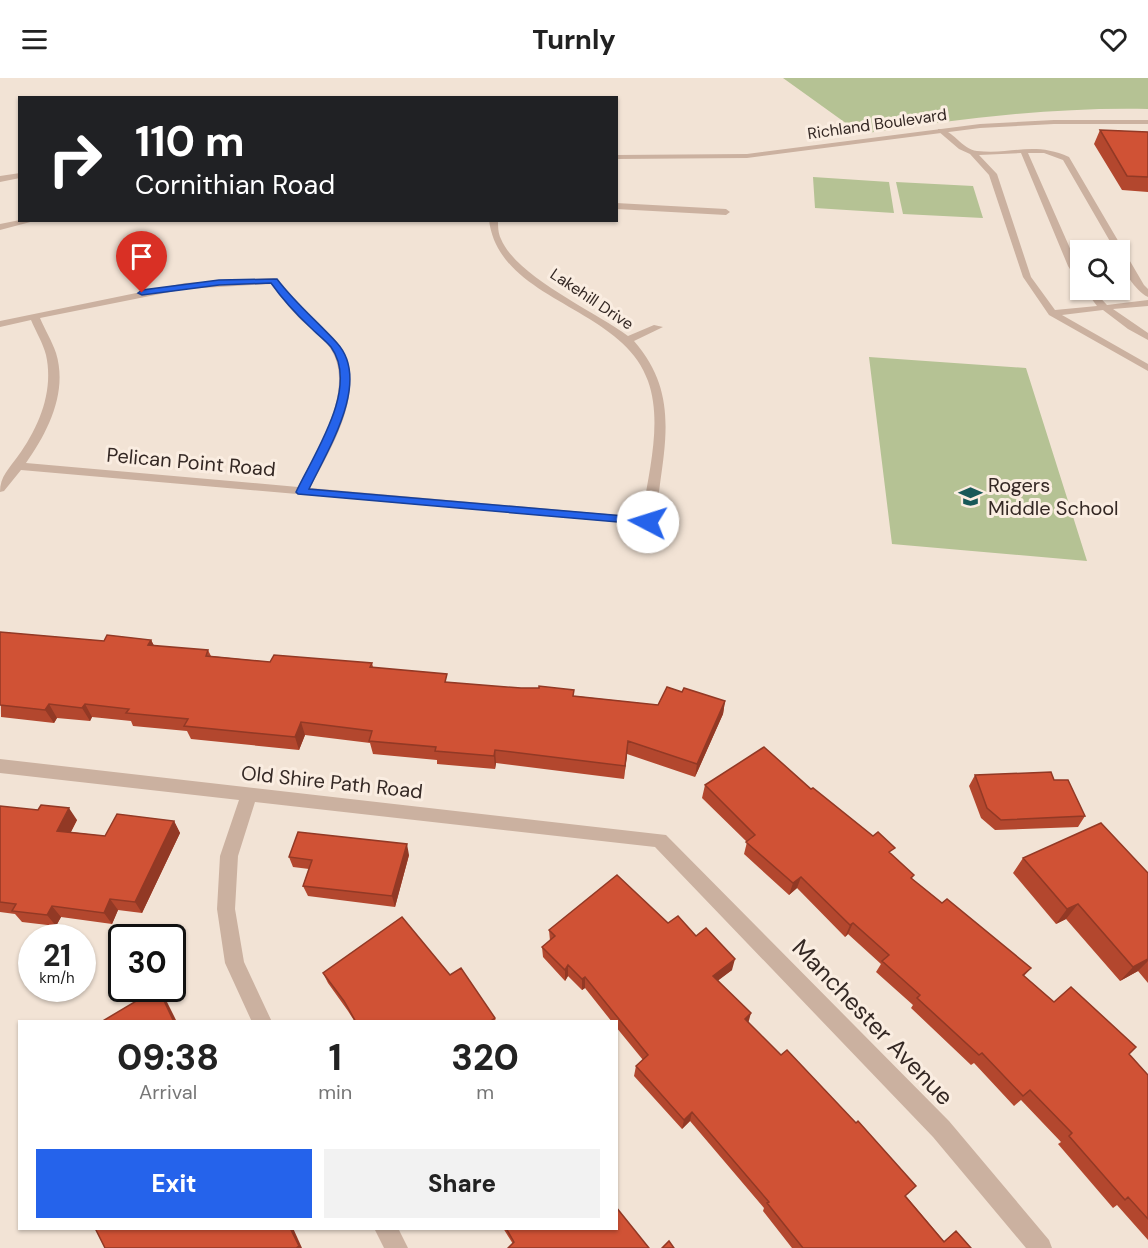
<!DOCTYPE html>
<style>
body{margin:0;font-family:"DM Sans",sans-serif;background:#f2f2f2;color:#222;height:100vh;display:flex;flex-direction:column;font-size:22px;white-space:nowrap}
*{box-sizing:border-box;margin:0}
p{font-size:20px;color:#767676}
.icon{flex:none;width:33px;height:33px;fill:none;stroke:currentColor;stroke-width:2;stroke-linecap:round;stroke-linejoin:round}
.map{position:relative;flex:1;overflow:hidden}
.drawer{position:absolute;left:18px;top:942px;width:600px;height:210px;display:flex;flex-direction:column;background:#fff;border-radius:0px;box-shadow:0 2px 4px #0004}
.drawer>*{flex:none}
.guide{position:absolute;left:18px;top:18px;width:600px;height:126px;border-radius:0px;box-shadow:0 2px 4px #0004;background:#202124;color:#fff;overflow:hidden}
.buttons{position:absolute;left:1070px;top:162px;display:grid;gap:12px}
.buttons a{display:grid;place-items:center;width:60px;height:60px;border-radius:0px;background:#fff;box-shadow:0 2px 4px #0004;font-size:30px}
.speed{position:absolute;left:18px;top:846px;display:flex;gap:12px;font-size:30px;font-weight:700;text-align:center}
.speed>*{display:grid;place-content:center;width:78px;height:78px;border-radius:50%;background:#fff;box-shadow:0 2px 4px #0004;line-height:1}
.speed small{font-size:15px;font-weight:400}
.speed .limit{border:3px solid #111;border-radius:9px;background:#fff;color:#111}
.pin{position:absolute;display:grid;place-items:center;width:51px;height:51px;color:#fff;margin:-62px -26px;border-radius:50% 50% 50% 0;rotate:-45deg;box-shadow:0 0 6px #0007}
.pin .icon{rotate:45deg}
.me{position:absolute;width:66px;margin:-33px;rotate:275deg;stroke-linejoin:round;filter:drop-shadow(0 0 4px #0008)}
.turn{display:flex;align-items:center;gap:21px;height:126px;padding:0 18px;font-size:27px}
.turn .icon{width:78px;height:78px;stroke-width:2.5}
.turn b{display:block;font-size:42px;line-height:51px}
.eta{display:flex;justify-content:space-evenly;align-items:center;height:102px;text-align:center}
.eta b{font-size:36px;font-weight:800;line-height:42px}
.action{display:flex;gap:12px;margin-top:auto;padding:12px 18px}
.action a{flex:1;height:69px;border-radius:0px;background:#2563eb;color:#fff;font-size:24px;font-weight:800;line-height:69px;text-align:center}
.action a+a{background:#f2f2f2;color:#222}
header{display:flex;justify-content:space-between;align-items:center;height:78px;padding:0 18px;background:#fff;font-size:27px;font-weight:800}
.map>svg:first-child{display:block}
</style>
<header><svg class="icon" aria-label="menu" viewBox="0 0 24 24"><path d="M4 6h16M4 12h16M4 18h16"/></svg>Turnly<svg class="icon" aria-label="heart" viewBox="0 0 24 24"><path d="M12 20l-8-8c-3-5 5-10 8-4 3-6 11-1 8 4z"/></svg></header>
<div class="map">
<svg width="1148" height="1170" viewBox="0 0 1148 1170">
<rect width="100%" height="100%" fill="#f2e3d5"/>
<path fill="#b5c294" d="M783 0H1148V31C1052 29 956 41 861 56Z
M813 99 889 104 894 135 815 130Z
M896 104 973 108 983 140 903 136Z
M869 279 1026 290 1087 483 892 466Z"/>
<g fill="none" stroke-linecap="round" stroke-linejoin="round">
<path fill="#cbb1a0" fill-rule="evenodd" d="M938 51C952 50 961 71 977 73 1012 77 1033 63 1069 79L1144 207 1148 211V219C1134 212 1119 188 1119 172H1115L1063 82 1044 75H1028L1080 193V203L1077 202 1068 188 1021 75 979 77 997 96 1031 199 1055 232 1097 228 1085 212H1093L1107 227 1148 222V228L1113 231 1148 255V262L1128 251 1103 232 1062 237 1148 286V293L1049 237 1023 199 989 97 970 76 959 71 938 53Z"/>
<path fill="#cbb1a0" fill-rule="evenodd" d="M1054 42H1148V46H1054L980 50 747 80 616 81V77L747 76 980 46Z
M20 95V100L0 104V98Z
M616 125 726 131 730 134 726 137 616 131Z
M20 142H38L0 152V146Z
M489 142H498C498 148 498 155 501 161 517 199 594 233 628 258L654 247 663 249 634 263C673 308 668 351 660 406 658 419 658 436 653 447L21 392 4 413 0 414C0 398 9 391 18 378 39 349 54 313 46 277 43 265 36 254 31 242L0 249V243L185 205 274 200 277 201C288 215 298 228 310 239 319 248 330 255 337 264 371 308 331 369 310 410L642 439C648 396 663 345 648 303 622 228 499 224 489 142ZM271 206C281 219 290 231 301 242 310 250 321 257 328 267 359 307 317 372 298 409L26 385C48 354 68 314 56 275 52 263 45 252 40 240L185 211Z
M0 681 666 757 949 1043 1049 1162 1052 1170H1026L933 1059 655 769 255 724 238 778 235 831 244 884 272 944H252L225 885 217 831 220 778 239 722 0 695Z
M374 1150H398L408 1170H384Z"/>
</g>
<path fill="#b3472e" d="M1100 52 1148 54V114L1122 112 1094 66Z
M0 554 104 563 151 562 154 568 208 572 211 578 270 584 372 585 373 589 448 604 658 627 682 614 725 623 723 636 695 699 627 676 624 701 496 685 495 691 437 686V682L373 676 370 665 305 657 299 672 191 661 187 653 133 648 131 643 92 639 90 643 57 640 54 645 1 639Z
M975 697 1054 702 1085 738 1078 749 995 752 981 740 969 708Z
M705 707 811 711 892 777 912 801 942 825 1031 890 1024 898 1054 924 1129 976 1148 997V1162L1117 1127 1113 1130 1058 1066 1061 1064 1021 1022 1014 1028 974 985 971 987 911 930 913 927 876 894 881 886 848 856 845 859 797 810 789 817 744 776 747 764 702 720Z
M0 728 77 742 71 754 105 758 174 743 180 755 142 835 118 832 112 846 61 839 56 848 22 844 15 836 0 834Z
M409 777 395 829 308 818 303 808 309 791 293 789 289 779Z
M1023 780 1148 795V905L1138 893 1120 903 1066 841 1056 846 1013 795Z
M668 845 696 858 732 892 718 902 748 944 906 1118 944 1163 956 1153 971 1170H792L763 1133 764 1130 690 1043 682 1051 634 998 636 988 643 982 616 949V944H612L585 910 582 912 568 898 565 903 543 879 542 869 550 863 549 852Z
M323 895 450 897 495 940 496 944H355L348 933 328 905Z
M503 1150H616L513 1166Z"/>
<path fill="#923925" d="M151 562 158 575 148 567Z
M725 623 723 636 695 699 697 686Z
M49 626 57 640 54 645 45 632Z
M85 626 92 639 90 643 82 630Z
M301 644 305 657 299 672 295 659Z
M628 663 627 676 624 701 625 688Z
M495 672 496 685 495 691 494 678Z
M69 730 77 742 65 765 57 753Z
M174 743 180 755 142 835 135 824Z
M407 766 409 777 395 829 392 818Z
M801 799 797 810 789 817 793 805Z
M110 821 118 832 112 846 104 835Z
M1078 826 1066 841 1056 846 1067 831Z
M52 828 61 839 56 848 47 837Z
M853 845 848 856 845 859 850 847Z
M735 881 732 892 711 908 713 898Z
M1148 881V883L1138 893 1120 903 1133 889Z
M568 887V898L565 903V892Z
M585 899V910L582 912V901Z
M158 910 165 920 177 944H174Z
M751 935 748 946 745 941Z
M692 1034 690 1043 682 1051 684 1042Z
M290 1150H293L302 1170H296Z"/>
<path fill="#d05235" stroke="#923925" stroke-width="1.5" d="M1100 52 1148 54V99L1127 98Z
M0 554 104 563 107 557 151 562 148 567 208 572 206 578 270 584 274 577 372 585 370 589 447 596 445 604 521 610H539V608L574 612 573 618 658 627 667 609 682 614 684 610 725 623 697 686 628 663 625 688 495 672 494 678 435 673 436 669 369 663 372 653 301 644 295 659 184 648 188 641 126 635 129 631 85 626 82 630 49 626 45 632 0 627Z
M764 669 811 711 813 710 873 758 878 754 895 770 889 774 914 797 911 800 942 825 947 821 1031 890 1023 897 1054 924 1071 909 1136 969 1129 976 1148 997V1141L1128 1119 1125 1122 1069 1058 1072 1055 1030 1012 1023 1018 982 975 979 977 917 920 920 917 882 883 889 877 853 845 850 847 801 799 793 805 746 764 755 757 705 707Z
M1051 694 1054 702H1068L1085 738 1001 742 987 730 975 697Z
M41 727 69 730 57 753 105 758 117 736 174 743 135 824 110 821 104 835 52 828 47 837 12 833 16 826 0 824V728L38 732Z
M1101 745 1148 795V881L1133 889 1078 826 1067 831 1023 780Z
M298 754 407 766 392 818 303 808 312 782 289 779Z
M617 797 668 845 678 838 696 858 706 850 735 881 713 898 751 935 745 941 781 977 787 972 856 1045 858 1043 916 1108 905 1118 944 1164 956 1153 971 1170H803L767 1125 769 1124 692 1034 684 1042 636 988 648 977 585 899 582 901 568 887 565 892 542 869 555 858 549 852Z
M402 839 450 897 461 890 495 940 489 944H356L344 923 323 895Z
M158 910 174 944H101Z
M616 1129 649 1170H508L514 1164 506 1150H616Z
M95 1150H290L299 1168 296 1170H105Z
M669 1163 674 1170H662Z"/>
<path fill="#2563eb" stroke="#184099" stroke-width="1.5" d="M277 201C295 225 317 243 337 265 372 303 327 373 309 411L648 440 652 441V447L298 416 296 414C314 376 360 309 331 269 325 262 317 256 311 250 296 236 283 222 271 205L219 207 142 217 138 215 142 212 219 202Z"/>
<defs>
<symbol id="school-bare" viewBox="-9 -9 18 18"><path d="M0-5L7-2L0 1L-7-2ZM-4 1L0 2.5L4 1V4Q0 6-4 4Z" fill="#175858" stroke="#faede1" stroke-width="2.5" paint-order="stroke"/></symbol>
</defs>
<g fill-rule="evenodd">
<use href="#school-bare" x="954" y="402" width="33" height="33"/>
</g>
<g text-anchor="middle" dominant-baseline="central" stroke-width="6" stroke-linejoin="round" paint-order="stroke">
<g font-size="16" fill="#342824" stroke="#faede1">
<text transform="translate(877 46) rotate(-8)">Richland Boulevard</text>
<text transform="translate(592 221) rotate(34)">Lakehill Drive</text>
</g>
<g font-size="20" fill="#342824" stroke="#faede1">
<text transform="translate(191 384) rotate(5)">Pelican Point Road</text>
<text transform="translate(332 704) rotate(6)">Old Shire Path Road</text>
</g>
<g font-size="20" fill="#342824" stroke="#faede1" text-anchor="start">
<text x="988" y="407">Rogers<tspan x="988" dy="23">Middle School</tspan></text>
</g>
<g font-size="24" fill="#342824" stroke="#faede1">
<text transform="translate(873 944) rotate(46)">Manchester Avenue</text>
</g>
</g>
</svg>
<div class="buttons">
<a><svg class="icon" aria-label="search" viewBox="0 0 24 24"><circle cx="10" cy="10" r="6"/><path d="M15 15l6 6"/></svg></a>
</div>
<div class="speed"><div>21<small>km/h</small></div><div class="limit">30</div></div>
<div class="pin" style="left:142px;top:215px;background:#d93025"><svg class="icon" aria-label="arrive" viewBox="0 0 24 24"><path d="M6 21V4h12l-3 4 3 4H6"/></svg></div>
<svg class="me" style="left:648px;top:444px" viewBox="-20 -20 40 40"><circle r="19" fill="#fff"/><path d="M0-13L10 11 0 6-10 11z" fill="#2563eb"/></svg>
<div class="guide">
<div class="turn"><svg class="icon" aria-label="right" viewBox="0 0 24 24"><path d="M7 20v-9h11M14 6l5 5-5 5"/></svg><div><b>110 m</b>Cornithian Road</div></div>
</div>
<section class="drawer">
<div class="eta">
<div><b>09:38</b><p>Arrival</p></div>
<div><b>1</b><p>min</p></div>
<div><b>320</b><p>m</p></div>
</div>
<div class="action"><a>Exit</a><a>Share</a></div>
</section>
</div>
